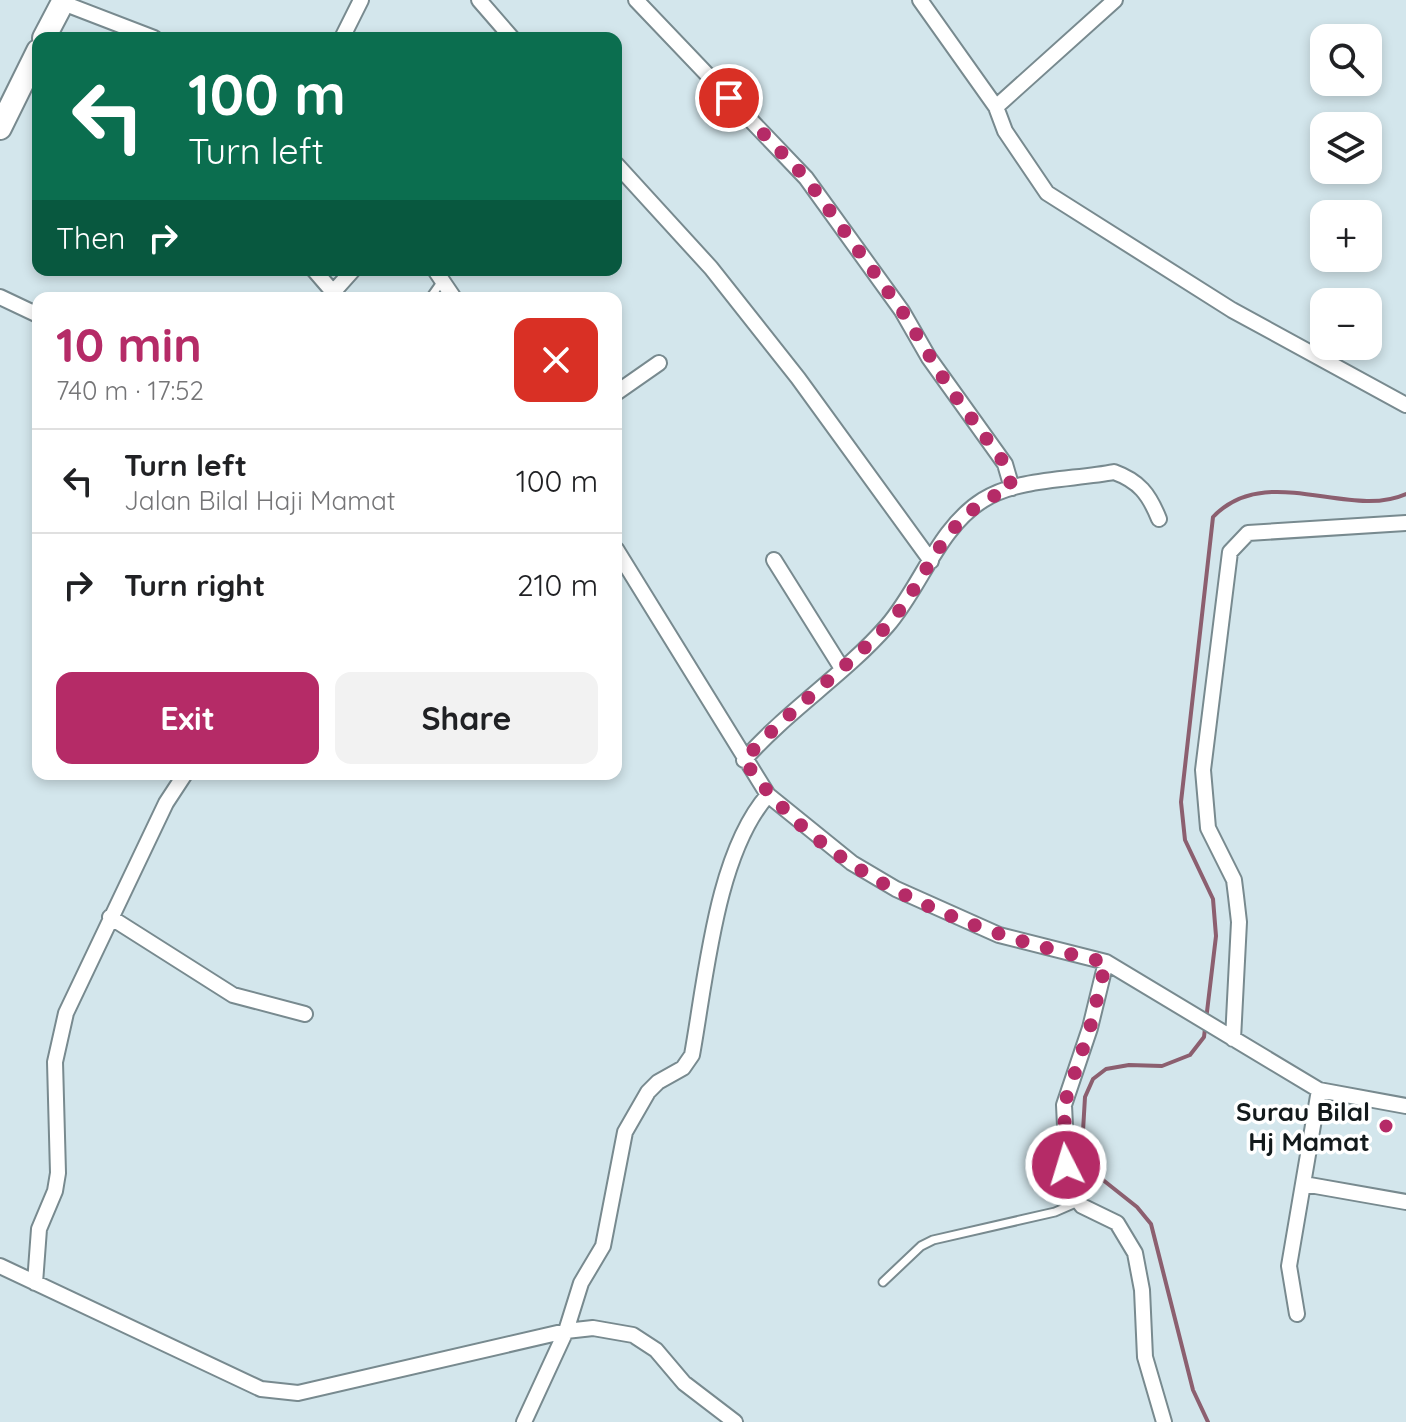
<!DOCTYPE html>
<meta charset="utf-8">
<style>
body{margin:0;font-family:Quicksand,sans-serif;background:#f2f2f2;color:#202124;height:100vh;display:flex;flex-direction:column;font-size:30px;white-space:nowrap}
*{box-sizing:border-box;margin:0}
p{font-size:26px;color:#757577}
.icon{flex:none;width:44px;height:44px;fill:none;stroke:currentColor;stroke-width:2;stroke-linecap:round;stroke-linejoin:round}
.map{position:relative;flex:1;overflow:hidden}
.drawer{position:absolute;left:32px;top:292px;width:590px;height:488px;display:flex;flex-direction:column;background:#fff;border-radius:16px;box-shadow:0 4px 12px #0003}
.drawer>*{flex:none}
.guide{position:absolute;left:32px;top:32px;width:590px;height:244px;border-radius:16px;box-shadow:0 4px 12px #0003;background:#0b6e4f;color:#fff;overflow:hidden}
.tools{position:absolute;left:1310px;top:24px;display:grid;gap:16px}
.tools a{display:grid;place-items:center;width:72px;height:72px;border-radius:16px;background:#fff;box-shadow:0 4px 12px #0003;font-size:40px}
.pin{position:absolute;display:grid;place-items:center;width:68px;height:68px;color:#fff;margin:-34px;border:4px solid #fff;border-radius:50%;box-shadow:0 2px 8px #0007}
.me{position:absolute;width:88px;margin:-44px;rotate:355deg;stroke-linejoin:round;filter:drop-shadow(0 0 6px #0008)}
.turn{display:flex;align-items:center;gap:28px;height:168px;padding:0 24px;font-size:36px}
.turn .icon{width:104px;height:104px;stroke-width:2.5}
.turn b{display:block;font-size:56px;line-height:68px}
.then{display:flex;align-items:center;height:76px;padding:0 24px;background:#0003;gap:16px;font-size:30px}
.round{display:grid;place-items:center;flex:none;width:84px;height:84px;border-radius:16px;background:#f2f2f2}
.head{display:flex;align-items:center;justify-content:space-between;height:136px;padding:0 24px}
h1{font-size:48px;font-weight:700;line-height:60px;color:#b52b67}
.action{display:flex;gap:16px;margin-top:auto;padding:16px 24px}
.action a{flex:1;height:92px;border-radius:16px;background:#b52b67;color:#fff;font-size:32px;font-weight:700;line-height:92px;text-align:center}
.action a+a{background:#f2f2f2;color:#202124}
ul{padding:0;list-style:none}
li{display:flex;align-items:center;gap:24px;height:104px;padding:0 24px;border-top:2px solid #e0e0e0}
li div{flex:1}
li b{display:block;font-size:30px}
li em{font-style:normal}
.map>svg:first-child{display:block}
</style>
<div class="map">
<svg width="1406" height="1422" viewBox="0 0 1406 1422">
<rect width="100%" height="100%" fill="#d3e6ec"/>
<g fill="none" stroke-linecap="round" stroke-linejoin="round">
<path stroke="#8c5f6f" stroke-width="4" d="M1208 1422 1193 1390 1151 1224 1137 1207 1103 1180 1083 1131 1085 1097 1093 1079 1106 1069 1129 1065 1162 1066 1190 1055 1204 1037 1216 936 1213 899 1185 840 1181 802 1213 517C1266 461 1349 520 1406 494"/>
<defs>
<path id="service" d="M430 298 442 281
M883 1282 921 1246 933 1240 1055 1212 1078 1202"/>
<path id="minor" d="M479 0 512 38
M636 0 806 178 902 311 929 358 1005 464 1012 488
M920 0 996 107 1115 0
M63 3 154 38
M342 38 361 0
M996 107 1005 131 1047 193 1232 310 1406 405
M616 164 711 268 798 378 931 561
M314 270 333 292
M435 270 454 298
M0 297 38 315
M328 298 353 270
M616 393 659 363
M616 549 768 795 852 863 896 889 999 935 1106 962 1319 1090 1406 1106
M774 560 841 667
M744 760C788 710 845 674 887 626 921 587 938 528 983 500 1018 478 1073 480 1114 472 1139 481 1149 494 1159 519
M110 917 233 995 305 1014
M1106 962 1090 1028 1064 1105 1068 1188 1082 1206 1117 1223 1135 1253 1142 1290 1145 1357 1164 1422
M1233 1039 1239 922 1236 896 1234 880 1208 828 1203 770 1230 552 1248 533 1406 523
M1304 1184 1406 1202
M0 1266 261 1389 298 1393 566 1331 593 1328 633 1335 656 1350 684 1383 735 1422
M35 1283 39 1229 55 1191 58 1173 55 1062 66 1013 166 803 185 774
M1297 1314 1289 1266 1319 1090
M524 1422 566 1331 581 1283 603 1246 625 1132 648 1092 658 1082 683 1068 692 1055C706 978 716 854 768 795"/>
<path id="secondary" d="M44 38 64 0
M0 128 38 51"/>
</defs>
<use href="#service" stroke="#788a8f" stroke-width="11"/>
<use href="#minor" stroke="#788a8f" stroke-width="18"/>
<use href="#secondary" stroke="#788a8f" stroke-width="26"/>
<use href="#service" stroke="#fff" stroke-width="7"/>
<use href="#minor" stroke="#fff" stroke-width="14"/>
<use href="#secondary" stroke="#fff" stroke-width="22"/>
</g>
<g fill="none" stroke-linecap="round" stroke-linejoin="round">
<path stroke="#b52b67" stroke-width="14" stroke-dasharray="0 25.2" d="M729 98 806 178 902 311 950 389 1005 464 1012 488C937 516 933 577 883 630 838 675 787 712 744 760 822 877 973 935 1106 962L1090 1028 1064 1105 1066 1165"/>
</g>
<circle fill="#b52b67" stroke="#fff" stroke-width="3" cx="1386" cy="1126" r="8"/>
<g text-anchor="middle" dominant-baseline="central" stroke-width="7" stroke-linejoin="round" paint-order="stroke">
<g font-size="26" font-weight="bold" fill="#131a1c" stroke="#fff" text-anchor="end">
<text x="1370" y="1111">Surau Bilal<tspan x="1370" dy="30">Hj Mamat</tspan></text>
</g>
</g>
</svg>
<div class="tools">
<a><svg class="icon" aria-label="search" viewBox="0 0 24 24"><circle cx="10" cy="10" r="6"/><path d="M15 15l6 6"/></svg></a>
<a><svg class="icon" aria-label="layers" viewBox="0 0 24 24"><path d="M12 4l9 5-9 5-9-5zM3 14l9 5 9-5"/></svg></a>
<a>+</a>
<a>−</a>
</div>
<div class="pin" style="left:729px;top:98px;background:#d93025"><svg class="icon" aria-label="arrive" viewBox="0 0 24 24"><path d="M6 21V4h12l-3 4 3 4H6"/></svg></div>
<svg class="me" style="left:1066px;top:1165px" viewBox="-20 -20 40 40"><circle r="17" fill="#b52b67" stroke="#fff" stroke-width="3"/><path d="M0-11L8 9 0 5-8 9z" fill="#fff"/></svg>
<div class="guide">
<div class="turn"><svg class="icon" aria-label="left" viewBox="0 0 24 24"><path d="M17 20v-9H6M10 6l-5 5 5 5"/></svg><div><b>100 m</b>Turn left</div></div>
<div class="then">Then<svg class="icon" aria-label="right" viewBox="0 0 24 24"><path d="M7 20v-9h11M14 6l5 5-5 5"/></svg></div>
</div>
<section class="drawer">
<div class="head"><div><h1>10 min</h1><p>740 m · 17:52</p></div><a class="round" style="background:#d93025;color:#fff"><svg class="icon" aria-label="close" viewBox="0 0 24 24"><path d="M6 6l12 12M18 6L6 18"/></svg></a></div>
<ul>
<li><svg class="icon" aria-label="left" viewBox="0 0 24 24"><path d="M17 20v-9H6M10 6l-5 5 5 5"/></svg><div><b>Turn left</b><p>Jalan Bilal Haji Mamat</p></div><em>100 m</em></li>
<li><svg class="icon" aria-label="right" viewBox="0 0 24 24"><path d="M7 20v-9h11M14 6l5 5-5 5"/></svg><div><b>Turn right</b></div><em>210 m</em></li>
</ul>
<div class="action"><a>Exit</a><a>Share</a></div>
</section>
</div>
